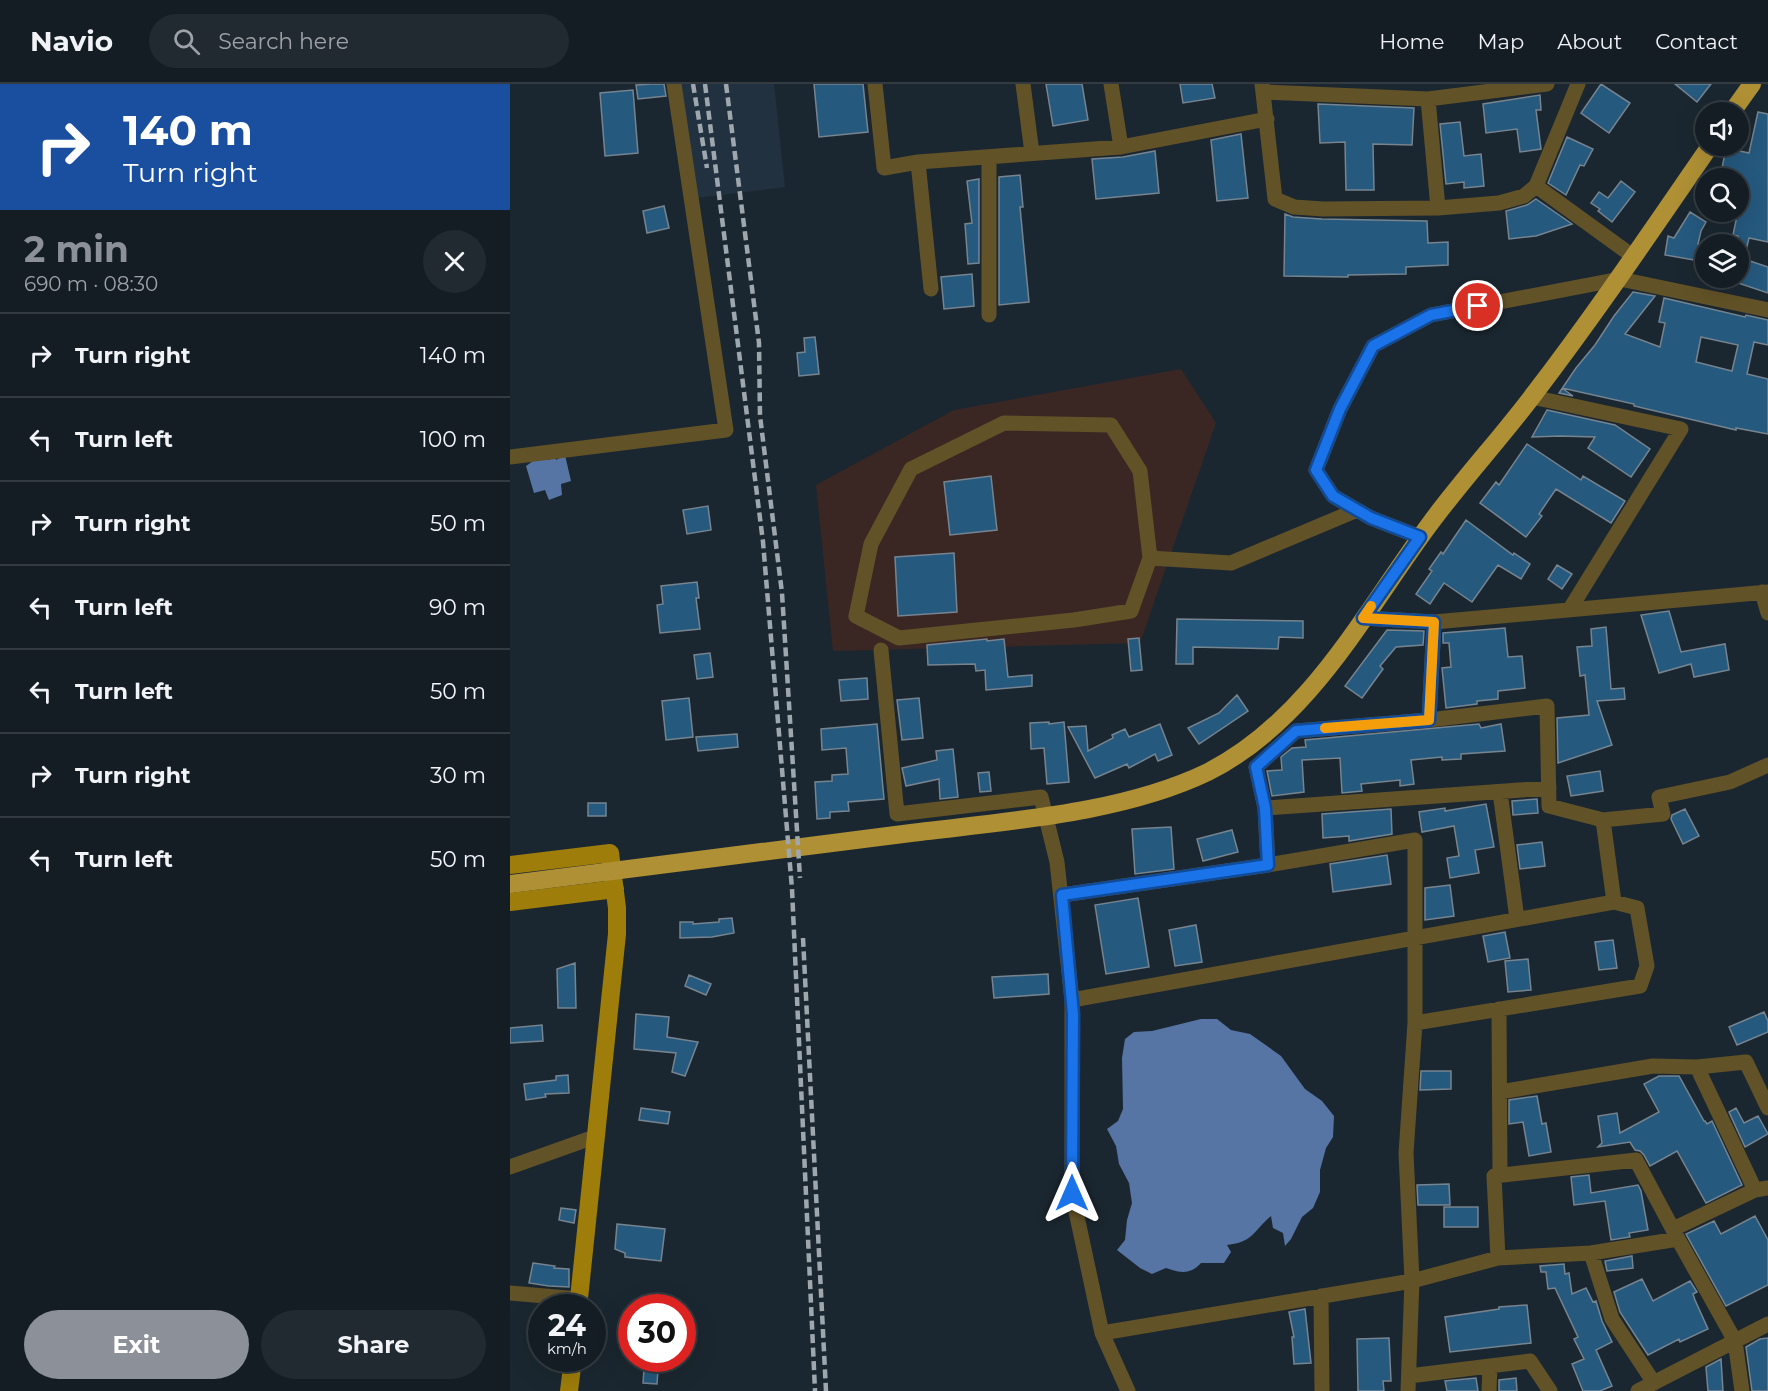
<!DOCTYPE html>
<meta charset="utf-8">
<style>
body{margin:0;font-family:Montserrat,sans-serif;background:#212a31;color:#f1f3f6;height:100vh;display:flex;flex-direction:column;font-size:22px;white-space:nowrap}
*{box-sizing:border-box;margin:0}
p{font-size:20px;color:#9da2a6}
.icon{flex:none;width:33px;height:33px;fill:none;stroke:currentColor;stroke-width:2;stroke-linecap:round;stroke-linejoin:round}
.map{position:relative;flex:1;overflow:hidden}
.side{display:flex;flex-direction:column;background:#141d24;width:510px}
.side>*{flex:none}
.top-card{background:#1a4fa0;color:#fff;overflow:hidden}
.fabs{position:absolute;left:1185px;top:18px;display:grid;gap:12px}
.fabs a{display:grid;place-items:center;width:54px;height:54px;border-radius:50%;background:#141d24;box-shadow:0 6px 24px #0002,0 0 0 2px #333b41;font-size:30px}
.speed{position:absolute;left:18px;top:1210px;display:flex;gap:12px;font-size:30px;font-weight:700;text-align:center}
.speed>*{display:grid;place-content:center;width:78px;height:78px;border-radius:50%;background:#141d24;box-shadow:0 6px 24px #0002,0 0 0 2px #333b41;line-height:1}
.speed small{font-size:15px;font-weight:400}
.speed .limit{border:9px solid #d22;background:#fff;color:#111}
.pin{position:absolute;display:grid;place-items:center;width:51px;height:51px;color:#fff;margin:-26px;border:3px solid #fff;border-radius:50%;box-shadow:0 2px 6px #0007}
.me{position:absolute;width:66px;margin:-33px;rotate:0deg;stroke-linejoin:round;filter:drop-shadow(0 0 4px #0008)}
.turn{display:flex;align-items:center;gap:21px;height:126px;padding:0 24px;font-size:27px}
.turn .icon{width:78px;height:78px;stroke-width:2.5}
.turn b{display:block;font-size:42px;line-height:51px}
.round{display:grid;place-items:center;flex:none;width:63px;height:63px;border-radius:32px;background:#212a31}
.head{display:flex;align-items:center;justify-content:space-between;height:102px;padding:0 24px}
h1{font-size:36px;font-weight:700;line-height:45px;color:#8c9099}
.button{display:flex;gap:12px;margin-top:auto;padding:12px 24px}
.button a{flex:1;height:69px;border-radius:36px;background:#8c9099;color:#fff;font-size:24px;font-weight:700;line-height:69px;text-align:center}
.button a+a{background:#212a31;color:#f1f3f6}
ul{padding:0;list-style:none}
li{display:flex;align-items:center;gap:18px;height:84px;padding:0 24px;border-top:2px solid #333b41}
li div{flex:1}
li b{display:block;font-size:22px}
li em{font-style:normal}
header{display:flex;align-items:center;gap:36px;box-sizing:border-box;height:84px;padding:0 30px;background:#141d24;border-bottom:2px solid #333b41}
header strong{font-size:28px}
nav{display:flex;gap:33px;margin-inline-start:auto;font-size:21px}
.search{width:420px;height:54px;background:#212a31;display:flex;align-items:center;gap:15px;box-sizing:border-box;padding:0 21px;border-radius:33px;color:#9da2a6;font-size:22px}
main{display:flex;flex:1;min-height:0}
.map>svg:first-child{display:block}
</style>
<header>
<strong>Navio</strong>
<div class="search"><svg class="icon" aria-label="search" viewBox="0 0 24 24"><circle cx="10" cy="10" r="6"/><path d="M15 15l6 6"/></svg>Search here</div>
<nav><a>Home</a><a>Map</a><a>About</a><a>Contact</a></nav>
</header>
<main>
<section class="side">
<div class="top-card">
<div class="turn"><svg class="icon" aria-label="right" viewBox="0 0 24 24"><path d="M7 20v-9h11M14 6l5 5-5 5"/></svg><div><b>140 m</b>Turn right</div></div>
</div>
<div class="head"><div><h1>2 min</h1><p>690 m · 08:30</p></div><a class="round"><svg class="icon" aria-label="close" viewBox="0 0 24 24"><path d="M6 6l12 12M18 6L6 18"/></svg></a></div>
<ul>
<li><svg class="icon" aria-label="right" viewBox="0 0 24 24"><path d="M7 20v-9h11M14 6l5 5-5 5"/></svg><div><b>Turn right</b></div><em>140 m</em></li>
<li><svg class="icon" aria-label="left" viewBox="0 0 24 24"><path d="M17 20v-9H6M10 6l-5 5 5 5"/></svg><div><b>Turn left</b></div><em>100 m</em></li>
<li><svg class="icon" aria-label="right" viewBox="0 0 24 24"><path d="M7 20v-9h11M14 6l5 5-5 5"/></svg><div><b>Turn right</b></div><em>50 m</em></li>
<li><svg class="icon" aria-label="left" viewBox="0 0 24 24"><path d="M17 20v-9H6M10 6l-5 5 5 5"/></svg><div><b>Turn left</b></div><em>90 m</em></li>
<li><svg class="icon" aria-label="left" viewBox="0 0 24 24"><path d="M17 20v-9H6M10 6l-5 5 5 5"/></svg><div><b>Turn left</b></div><em>50 m</em></li>
<li><svg class="icon" aria-label="right" viewBox="0 0 24 24"><path d="M7 20v-9h11M14 6l5 5-5 5"/></svg><div><b>Turn right</b></div><em>30 m</em></li>
<li><svg class="icon" aria-label="left" viewBox="0 0 24 24"><path d="M17 20v-9H6M10 6l-5 5 5 5"/></svg><div><b>Turn left</b></div><em>50 m</em></li>
</ul>
<div class="button"><a>Exit</a><a>Share</a></div>
</section>
<div class="map">
<svg width="1258" height="1307" viewBox="0 0 1258 1307">
<rect width="100%" height="100%" fill="#1b2730"/>
<path fill="#21313f" d="M169 0H264L275 103 187 114Z"/>
<path fill="#3a2724" d="M671 285 706 339 630 559 323 567 306 401 444 326Z"/>
<path fill="#5675a5" d="M43 366 46 376 55 371 61 397 51 400 52 411 39 416 35 406 24 409 16 382 37 367 38 376 41 375Z
M691 935H707L721 946 740 950 771 972 795 1005 812 1017 824 1032 823 1053 816 1064 810 1086V1108L803 1124 792 1133 781 1155 775 1162 773 1149 763 1144 761 1132C743 1147 744 1158 717 1161L721 1168 714 1179H691C680 1191 670 1189 656 1184L642 1190 630 1184 607 1166 615 1156 617 1136 622 1119 619 1099 609 1080 606 1062 597 1045 608 1037 613 1025 612 974 615 955 624 948 642 947Z"/>
<path fill="#25597e" stroke="#768490" stroke-width="1.5" fill-rule="evenodd" d="M142 0H154L156 12 128 15 126 1Z
M304 0H353L358 48 309 53Z
M536 0H572L578 36 543 42Z
M670 0H702L705 14 673 19Z
M1091 0 1120 19 1099 49 1071 29Z
M1165 0H1201L1187 18Z
M123 6 128 69 95 72 90 9Z
M1030 11 1031 26H1026L1031 65 1010 68 1007 45 976 49 973 20Z
M808 20 904 24 902 61 863 60 864 106H836L835 58 810 59Z
M1248 28 1258 30V158L1239 154 1234 175 1258 183V209L1228 199V152L1223 151 1234 98 1228 97V94H1210L1216 64 1239 69Z
M950 38 954 72 971 70 974 102 954 104V98L936 100 930 40Z
M731 50 738 114 707 117 701 56Z
M1057 53 1083 65 1074 82 1070 81 1056 111 1038 99Z
M645 67 649 109 586 115 582 75 613 73Z
M510 91 513 123H510L519 218 489 221V93Z
M469 95V179L458 180 455 140 462 139 457 97Z
M1111 97 1125 108 1102 138 1088 127 1090 125 1081 119 1089 108 1098 114Z
M1026 115 1062 140 1026 152 999 155 996 127 1017 121Z
M154 122 159 144 137 149 133 127Z
M1180 128 1196 138 1191 147 1188 160 1196 161V178L1155 171 1158 152 1164 154Z
M775 130 783 133 812 135 917 137 918 159 938 158V181L896 183V190L838 191V193L774 192Z
M462 190 464 222 434 225 431 193Z
M1123 208 1145 212 1115 250 1150 263 1155 239 1149 238 1154 214 1235 233 1236 231 1258 236V261L1244 258 1237 290 1258 295V350L1226 344V346L1124 322V320L1052 304 1063 312 1049 309 1066 284 1085 261 1104 232ZM1191 253 1228 261 1222 287 1186 278Z
M305 253 309 290 289 292 287 269 295 268 294 254Z
M1037 326 1105 341 1140 365 1121 393 1078 364 1085 353 1050 352 1022 353Z
M1017 360 1071 396 1073 392 1115 417 1101 439 1046 405 1029 430 1032 432 1016 453 970 419 986 398 989 401Z
M481 392 487 446 440 451 434 398Z
M198 422 201 446 177 450 173 426Z
M956 436 1003 471 1004 469 1020 480 1011 495 988 481 962 518 934 499 920 520 906 510 922 487 919 485 931 468 933 470Z
M444 469 447 528 388 532 385 473Z
M1047 481 1062 490 1052 505 1038 495Z
M187 498 189 514H186L190 545 150 549 147 521 153 520 151 502Z
M1159 527 1171 568 1215 560 1219 586 1184 593 1181 580 1149 589 1131 531Z
M667 535 793 537V554L769 553 768 565 683 563V580H666Z
M1096 543 1101 605 1114 604 1115 615 1087 617 1102 661 1048 679 1047 634 1079 631 1075 591 1070 592 1067 563 1082 562 1081 545Z
M995 544 998 573 1012 572 1015 604 988 607V615L967 617V620L936 624 932 584 941 583 939 559H933V549Z
M877 546 914 547 913 561 886 563 870 582 873 585 852 614 835 602Z
M629 554 632 586 621 587 618 555Z
M477 555V557L494 555 498 593 522 591V602L476 606 475 586 466 587 465 580 418 581 417 561Z
M200 569 203 593 187 595 184 571Z
M357 594 358 615 331 617 329 596Z
M727 611 738 627 689 660 678 644 709 629Z
M179 614 183 653 156 656 152 617Z
M409 614 413 654 392 656 387 616Z
M539 638V640L554 638 559 698 537 700 534 664 521 665 520 639Z
M367 640 374 715 338 718 339 727 320 728V734L307 735 305 698 322 697V691L338 690 336 664 312 666 311 645Z
M650 640 662 671 648 677 645 670 619 684 617 680 585 694 558 643 576 642 578 667 603 654 602 651 615 645 619 653Z
M969 640 971 644 991 640 995 667 951 670V675L932 676V673L901 676 904 700 890 702V696L851 700 852 707 832 709 830 674 792 676 794 708 762 712 757 687 772 686 771 673 782 664 796 663 795 656Z
M227 650 228 663 188 667 186 653Z
M443 665 448 713 430 715 429 695 396 702 392 684 427 676 426 667Z
M1090 687 1093 707 1061 712 1057 692Z
M479 688 481 707 470 708 468 689Z
M1027 715 1028 729 1003 731 1002 717Z
M78 719H96V732H78Z
M976 720 984 763 965 766 969 789 940 794 937 774 949 772 944 742 912 748 909 728 935 724V727Z
M881 725 882 750 839 757V752L813 754 812 730Z
M1175 725 1189 752 1173 760 1161 735 1162 731Z
M661 743 664 785 625 790 622 745Z
M722 746 728 768 693 777 687 755Z
M1032 758 1035 782 1010 785 1007 761Z
M877 771 881 800 823 808 820 780Z
M940 801 944 832 915 836V804Z
M628 814 639 883 596 890 585 821Z
M222 834 224 849 202 853 170 854V838H183V840L209 838V835Z
M686 841 692 878 665 882 659 846Z
M995 848 1000 874 978 878 973 852Z
M1103 856 1107 884 1089 886 1085 858Z
M1018 875 1021 906 998 908 995 877Z
M65 879 66 924H48L47 885Z
M538 890 539 910 484 914 482 893Z
M179 891 201 900 196 911 175 902Z
M1254 928 1258 937V948L1227 961 1219 943Z
M126 930 159 933 157 953 188 958 175 992 162 988 166 969 124 965Z
M32 941 33 957 0 959V944Z
M911 987H941V1005L910 1006Z
M58 991 59 1009 35 1010 36 1013 16 1016 14 1000 46 996V992Z
M1149 992H1169L1194 1037H1195L1197 1040 1202 1037 1232 1101 1196 1119 1167 1067 1140 1082 1134 1071 1130 1067 1125 1066 1120 1058 1088 1063 1092 1059 1088 1032 1107 1029 1110 1049 1149 1028 1134 1000Z
M1027 1012 1032 1040 1036 1039 1041 1068 1019 1072 1013 1038 999 1040V1016Z
M131 1024 160 1028 158 1040 129 1036Z
M1226 1024 1234 1039 1248 1032 1258 1050 1235 1063 1219 1028Z
M1079 1091 1081 1109 1128 1101 1131 1107 1138 1146 1119 1149 1120 1153 1101 1156 1095 1117 1064 1121 1061 1093Z
M939 1100 940 1121H908L907 1101Z
M934 1123H968V1143H934Z
M51 1124 66 1126 64 1139 49 1136Z
M1245 1132 1258 1156V1201L1216 1222 1176 1150 1204 1137 1211 1150Z
M107 1140 155 1145 151 1177 115 1173V1169L105 1165Z
M1122 1172 1123 1184 1097 1187 1095 1177Z
M23 1179 45 1182 44 1184 59 1185V1203L39 1202 19 1199Z
M1054 1180 1055 1190 1059 1189 1062 1210 1076 1204 1083 1218 1086 1217 1092 1237 1102 1258 1086 1266 1102 1302 1090 1307H1073L1062 1280 1074 1275 1064 1255 1068 1253 1045 1204 1038 1205 1036 1188H1031L1030 1182Z
M1132 1195 1143 1217 1180 1197 1187 1208 1183 1210 1185 1216 1198 1245 1170 1258 1169 1255 1138 1271 1110 1228 1104 1208Z
M1017 1221 1021 1259 940 1268 935 1233 989 1225V1223Z
M795 1225 801 1279 784 1280 782 1253H784L779 1228Z
M879 1254 881 1297H873L874 1307H848L847 1255Z
M1258 1254V1307H1242L1236 1263 1250 1255Z
M1211 1275 1213 1307H1198L1196 1283Z
M134 1285 148 1286 147 1300 133 1299Z
M966 1294 968 1307H937L935 1297Z
M1006 1294 1007 1307H989V1296Z"/>
<g fill="none" stroke-linecap="round" stroke-linejoin="round">
<path stroke="#625227" stroke-width="15" d="M365 0 374 84 408 78 611 63 757 35
M513 0 522 69
M601 0 611 63
M752 0 765 115 784 123 813 125 928 124 989 119 1014 112 1026 102 1068 0
M754 8 918 15 928 124
M918 15 1037 0
M479 73V231
M408 78 421 205
M1026 102 1124 173
M1022 313 1171 345 1060 525
M0 373 216 346 164 0
M910 453 861 434 823 412 806 386 830 325 863 262 921 231 1110 195 1258 226
M640 474 621 527 564 536 389 554 346 532 361 460 401 385 494 339 601 341 630 387 640 474 721 479 847 426
M1252 508 1258 529
M853 534 924 538 1258 508
M924 538 919 636 1037 622 1039 722 1093 736 1153 730 1149 713 1220 698 1258 681
M371 566 387 730 531 713 547 778 562 916V1109L592 1249 618 1307
M919 636 786 647 746 683 755 724 1039 704
M990 708 1007 835
M755 724 758 781 905 756V939L896 1069 902 1196 898 1307
M552 811 758 781
M562 916 1104 818 1093 736
M989 925 990 1091
M905 939 1130 902 1137 882 1127 824 1104 818
M1187 983 1245 1106
M990 1008 1143 982 1187 983 1236 978 1258 1024
M0 1083 87 1052
M1163 1145 1245 1106 1258 1104
M1168 1155 1225 1257 1232 1307
M1081 1169 1102 1235 1144 1299
M0 1209 69 1215
M811 1212 812 1307
M592 1249 902 1197 988 1174 1081 1169 1168 1155 1126 1076 984 1092 988 1174
M899 1292 1020 1277 1040 1307
M979 1307 980 1282
M1128 1307 1258 1240"/>
<path stroke="#9e7d0a" stroke-width="18" d="M0 781 100 769 107 824V850L68 1224
M0 818 105 805
M59 1307 63 1275"/>
<path stroke="#af9035" stroke-width="18" d="M1222 28 1242 0
M0 800C134 783 267 766 401 749 496 737 611 730 698 688 799 637 854 529 919 441 952 396 990 355 1024 310 1086 229 1142 146 1200 62"/>
<path stroke="#9fa7ae" stroke-width="4.5" stroke-dasharray="9 4.5" stroke-linecap="butt" d="M183 0 197 84
M195 0 253 458 282 805 305 1307
M216 0 249 259 250 332 272 509 290 794
M293 854 316 1307"/>
</g>
<g fill="none" stroke-linecap="round" stroke-linejoin="round">
<defs>
<path id="route" d="M562 1109 563 930 552 811 758 781 755 724 746 683 786 647 919 636 924 538 853 534 910 453 861 434 823 412 806 386 830 325 863 262 921 231 968 222"/>
</defs>
<use href="#route" stroke="#114b97" stroke-width="15"/>
<use href="#route" stroke="#1a73e8" stroke-width="10"/>
<path stroke="#f59e0b" stroke-width="10" d="M815 644 919 636 924 538 853 534 861 522"/>
</g>
</svg>
<div class="fabs">
<a><svg class="icon" aria-label="sound" viewBox="0 0 24 24"><path d="M4 9h4l5-4v14l-5-4H4zM17 9q2 3 0 6"/></svg></a>
<a><svg class="icon" aria-label="search" viewBox="0 0 24 24"><circle cx="10" cy="10" r="6"/><path d="M15 15l6 6"/></svg></a>
<a><svg class="icon" aria-label="layers" viewBox="0 0 24 24"><path d="M12 4l9 5-9 5-9-5zM3 14l9 5 9-5"/></svg></a>
</div>
<div class="speed"><div>24<small>km/h</small></div><div class="limit">30</div></div>
<div class="pin" style="left:968px;top:222px;background:#d93025"><svg class="icon" aria-label="arrive" viewBox="0 0 24 24"><path d="M6 21V4h12l-3 4 3 4H6"/></svg></div>
<svg class="me" style="left:562px;top:1109px" viewBox="-20 -20 40 40"><path d="M0-17L14 15 0 8-14 15z" fill="#1a73e8" stroke="#fff" stroke-width="4"/></svg>
</div>
</main>
